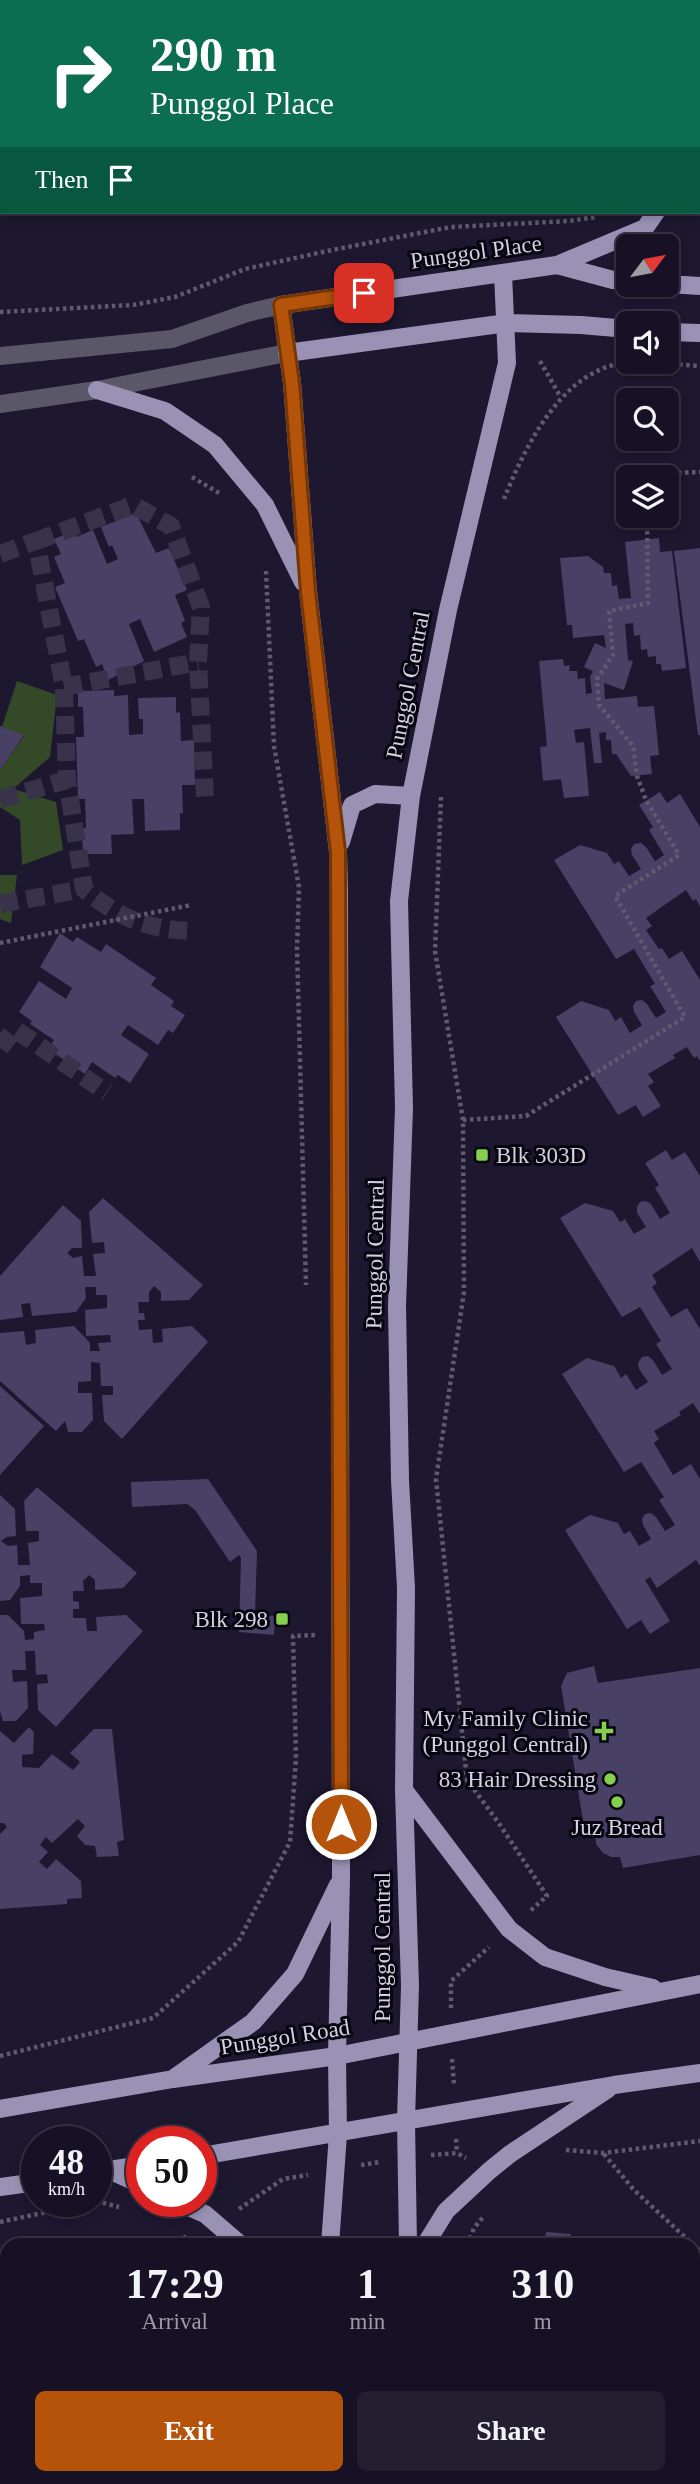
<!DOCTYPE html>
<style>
body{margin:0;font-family:Georgia,serif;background:#231f31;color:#f1f3f6;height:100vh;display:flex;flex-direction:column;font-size:26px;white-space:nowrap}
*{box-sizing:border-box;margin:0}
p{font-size:23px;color:#9e9da6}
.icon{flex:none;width:38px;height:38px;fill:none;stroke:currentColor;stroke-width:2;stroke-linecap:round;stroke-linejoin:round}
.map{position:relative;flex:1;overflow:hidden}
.side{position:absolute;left:0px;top:2238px;width:700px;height:247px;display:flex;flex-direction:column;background:#161124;border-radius:21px 21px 0 0;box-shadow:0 4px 10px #0003,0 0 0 2px #353141}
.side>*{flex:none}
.top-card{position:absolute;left:0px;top:0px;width:700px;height:214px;box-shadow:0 4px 10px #0003,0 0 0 2px #353141;background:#0b6e4f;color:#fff;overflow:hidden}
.needle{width:46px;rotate:58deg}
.buttons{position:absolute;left:616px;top:234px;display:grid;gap:14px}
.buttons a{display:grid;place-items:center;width:63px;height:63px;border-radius:10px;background:#161124;box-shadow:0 4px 10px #0003,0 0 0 2px #353141;font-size:35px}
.speed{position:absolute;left:21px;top:2126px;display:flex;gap:14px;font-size:35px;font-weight:700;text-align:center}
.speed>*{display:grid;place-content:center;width:91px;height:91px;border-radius:50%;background:#161124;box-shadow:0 4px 10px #0003,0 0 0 2px #353141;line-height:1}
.speed small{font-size:18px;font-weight:400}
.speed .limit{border:10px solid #d22;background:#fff;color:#111}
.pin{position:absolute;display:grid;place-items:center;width:60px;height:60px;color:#fff;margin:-30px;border-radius:14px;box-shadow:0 4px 10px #0006}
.me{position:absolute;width:77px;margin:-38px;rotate:0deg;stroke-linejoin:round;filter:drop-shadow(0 0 5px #0008)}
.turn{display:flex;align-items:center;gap:24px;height:147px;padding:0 35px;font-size:32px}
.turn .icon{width:91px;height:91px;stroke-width:2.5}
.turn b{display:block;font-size:49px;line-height:60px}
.then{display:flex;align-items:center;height:66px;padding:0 35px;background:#0003;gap:14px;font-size:26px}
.eta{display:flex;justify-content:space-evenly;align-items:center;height:119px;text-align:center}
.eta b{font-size:42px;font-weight:700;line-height:49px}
.button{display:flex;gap:14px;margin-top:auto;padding:14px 35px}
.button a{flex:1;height:80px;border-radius:10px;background:#b45309;color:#fff;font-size:28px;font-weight:700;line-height:80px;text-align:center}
.button a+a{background:#231f31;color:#f1f3f6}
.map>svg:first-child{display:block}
</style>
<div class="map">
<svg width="700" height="2484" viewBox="0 0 700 2484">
<rect width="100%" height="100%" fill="#1d1730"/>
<path fill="#344927" d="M17 681 57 695 50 757 13 789 56 802 63 850 22 865 20 820 0 807V770L24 736 2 727Z
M0 875H17L11 923 0 919Z"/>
<path fill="#484065" d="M136 513 156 553 169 548 187 590 175 595 185 621 181 623 187 637 154 652 140 619 129 624 144 661 108 680 102 664 96 667 84 639 78 641 55 587 65 583 54 557 61 554 54 539 73 531 76 537 93 530 107 564 118 559 112 545 109 547 101 527Z
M659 538 660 552 672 551 686 668 662 671 661 664H656V656L648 657 647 649 641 650 640 635 634 636 633 623 625 624 628 660 633 661 624 690 604 683 605 699 637 696 638 707 654 706 659 755 650 756 652 774 631 776 616 754H612L611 740H606V732L599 733 602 763H594L590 728 574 730 576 743 584 742 589 796 564 798 561 779 543 781 540 747 547 746 539 661 563 659 564 666 570 665 569 671H577L578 679 585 678 586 694 592 693 590 677 593 671 584 667 595 643 606 648 604 635 573 638 572 625H567L560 558 588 556 603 567 604 573H611L612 586 617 585 619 599 631 598 625 542Z
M700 548V735H698L674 551Z
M114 690V696L128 695 129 735 143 734V719H139L138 698 176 697V713L180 712 181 741 194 740 195 785H182L183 813H180V830L145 831 144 799H132L134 834 111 835 112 854H83L82 828H86L85 799H78L76 737H84L83 707H78V691Z
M0 726 24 735 0 770Z
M660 792 667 803 680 794 700 827V907L696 899 693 901 686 890 646 918 652 926 646 930 659 949 662 948 669 959 682 951 700 980V1061L697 1056 694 1058 687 1047 673 1055 675 1058 648 1074 654 1082 648 1086 661 1106 643 1117 636 1105 618 1115 556 1017 581 1001 609 1010 615 1021 621 1017 630 1033 642 1025 634 1012 633 1006 636 1001 642 1000 647 1004 656 1018 666 1012 650 986 655 984 634 949 616 959 554 860 580 845 607 853 614 864 619 861 629 876 641 869 632 855 631 849 634 844 641 843 646 847 655 861 664 855 649 830 653 827 639 805Z
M60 933 73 942 77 937 101 952 106 944 156 978 151 985 174 1001 171 1006 185 1015 173 1033 168 1030 158 1045 128 1025 121 1035 149 1054 130 1083 118 1075 115 1078 92 1062 85 1074 48 1049 54 1040 30 1024 32 1021 19 1012 39 981 66 999 72 988 40 967Z
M666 1150 672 1160 685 1152 700 1176V1262L692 1248 652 1275 657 1283 652 1287 671 1317 687 1308 700 1329V1414L693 1403 679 1412 681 1415 654 1431 659 1439 654 1443 673 1475 691 1464 700 1479V1566L696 1560 657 1588 650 1577 645 1580 670 1621 650 1634 641 1620 627 1629 565 1530 590 1515 618 1523 624 1534 630 1531 639 1546 651 1539 643 1525 642 1519 645 1514 651 1513 656 1517 665 1531 675 1525 659 1500 664 1497 641 1462 624 1472 562 1374 587 1358 614 1366 621 1378 626 1374 636 1390 648 1382 639 1369 638 1363 642 1357 648 1356 653 1360 662 1375 672 1369 656 1344 661 1341 640 1307 622 1317 560 1218 585 1203 613 1211 620 1222 625 1219 634 1234 646 1227 637 1213V1207L640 1202 646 1201 651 1204 660 1219 670 1213 655 1188 659 1185 645 1163Z
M103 1198 203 1285 189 1300 161 1301V1292L154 1286 149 1292V1302H138L139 1313H144L145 1320H138L139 1330 152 1329 153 1343 163 1342 162 1329 192 1326 208 1342 122 1439 104 1421 102 1395H113V1386H101L100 1363 91 1362V1381L78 1382V1393H92L93 1420 82 1432H68L65 1421 56 1431 0 1381V1333L24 1331 26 1345 36 1343 35 1330 74 1326 90 1343V1351H100L98 1343 111 1342 110 1335 86 1336 85 1310 107 1308V1295H96V1287H85L86 1298 76 1312 32 1316 30 1303 21 1304 23 1317 0 1320V1276L63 1205 81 1221 82 1248H72L67 1253 73 1258 82 1256 84 1276H96L93 1254 105 1253 104 1242 92 1243 89 1212Z
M0 1386 44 1426 0 1475Z
M208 1479 257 1551 255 1615 275 1616 274 1635 239 1632 241 1558 239 1555 230 1562 195 1510 187 1504 132 1507 131 1482Z
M37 1487 137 1573 123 1588 95 1590V1580L89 1575 83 1581 84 1591H73V1601L79 1602V1609H73V1618H86L87 1631H97L96 1617 126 1615 143 1631 56 1727 38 1710 37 1684 48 1683 47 1674 36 1675 35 1651H25L26 1670H12L13 1682 27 1681 28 1708 16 1721H3L0 1711V1615H8L24 1631 25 1640 34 1639V1632L45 1630 44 1624H21L20 1598 42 1596V1583H30V1575L20 1576V1586L10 1600 0 1601V1495L15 1509 16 1536 7 1537 1 1541 8 1546 17 1545 18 1565H30L28 1543 39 1541V1531H26L24 1501Z
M594 1666 598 1683 700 1668V1855L623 1868 620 1857H611L603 1853 596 1844 595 1832 585 1833 561 1686 567 1673Z
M29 1727 34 1732 33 1754 22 1755V1767L39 1768 52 1754 73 1770 80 1762 70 1753 94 1729H112L124 1840 117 1842 119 1856 97 1857 95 1846 85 1845 77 1836 85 1826 78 1819 52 1843 46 1837 40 1845 48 1852 39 1862 47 1869 56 1859 81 1881 82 1898 67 1899V1904L0 1909V1834L7 1827 4 1823H0V1731L14 1743Z
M546 2232 571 2234 570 2245H545Z
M621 2238 648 2241V2245H620Z
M0 2321 7 2322V2478H160V2484H0Z
M693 2326H700V2432L693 2431Z
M606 2478 646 2479V2484H606Z
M657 2478H691V2484H657Z"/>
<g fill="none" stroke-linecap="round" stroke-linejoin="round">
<path stroke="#38334b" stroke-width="18" stroke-dasharray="18 9" stroke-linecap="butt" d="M36 541 133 505 171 526 201 607 198 662 205 798
M0 554 36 541 64 687 67 780 84 889C119 918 145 929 192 931
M64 687 198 662
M0 799 67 780
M0 904 84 889
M0 1048 15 1029 107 1093"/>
<path stroke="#5e5a70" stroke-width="4.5" stroke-dasharray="3.5 3.5" stroke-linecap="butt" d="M548 0 551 2
M0 312 133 305 175 297 245 269 332 250 451 227 569 221 597 217
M540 361 560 396
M192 477 219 493
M647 478V474L700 472
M504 499C525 447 561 371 624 363 648 360 676 365 700 366
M266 571 274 746 299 887 297 949 306 1285
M441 797 435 951 463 1120 464 1292 436 1479 467 1780 498 1822 547 1896 530 1911
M0 943 191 905
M463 1120 526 1116 685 1017 615 896 679 855 646 800 637 776 633 746 599 705 597 679 613 655 609 611 648 603 647 516
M451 2008V1981L489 1947
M0 2056 153 2018 238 1942 290 1842 296 1758 293 1636 315 1635
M452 2059 454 2085
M456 2139 457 2153
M566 2150 603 2153 700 2141
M604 2154 634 2190 700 2251
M431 2155 457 2153 466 2158
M361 2165 380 2162
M96 2201 119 2207
M239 2209 283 2179 308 2175
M0 2222 94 2202
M183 2236 194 2245
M467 2245 474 2228 484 2216
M226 2484V2478
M444 2484V2478"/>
<path stroke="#5a5768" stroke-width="18" d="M0 356 172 339 247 313 281 305
M0 404 97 390 287 353"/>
<path stroke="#9992b5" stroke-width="18" d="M592 0 595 2
M698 79 700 80
M557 265 645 228 656 212
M667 284 700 286
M667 332 700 333
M287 353 507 323 581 325 628 329
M97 390 165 411 215 445 265 505 303 582
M341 842 352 805 375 794 411 796
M404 1790 509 1929 545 1957 605 1977 653 1988
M174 2078 253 2022 295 1974 338 1885
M0 2109 173 2079 337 2056 700 1984
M201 2156 614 2085 700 2073
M109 2170 142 2185
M96 2172 142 2165
M0 2187 37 2182
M177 2202 205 2214 241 2245
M330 2245 338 2134 337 2056 341 1878 339 890 338 852 308 591 292 383 281 305 557 265 613 280 628 281
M408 2245 406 2121 410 1986 404 1790 406 1588 400 1480 397 1306 404 1108 399 901 411 796 448 610 507 363 503 274
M425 2245 446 2211 489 2171 510 2154 608 2089
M314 2484 315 2478
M399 2484V2478"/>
</g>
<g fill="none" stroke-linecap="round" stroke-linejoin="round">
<defs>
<path id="route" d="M341 1824 338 852 308 592 292 383 281 305 364 293"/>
</defs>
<use href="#route" stroke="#753606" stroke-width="18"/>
<use href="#route" stroke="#b45309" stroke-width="12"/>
</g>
<g fill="#84cf4d" stroke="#07050f" stroke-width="2.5">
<rect x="475" y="1148" width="14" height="14" rx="3.5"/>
<rect x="275" y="1612" width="14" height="14" rx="3.5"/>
<path d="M600.5 1720.5h7v7h7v7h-7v7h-7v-7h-7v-7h7z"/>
<circle cx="610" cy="1779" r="7"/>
<circle cx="617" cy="1802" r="7"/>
</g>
<g text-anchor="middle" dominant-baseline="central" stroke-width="6" stroke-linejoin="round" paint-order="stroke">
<g font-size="23" fill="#d4d2e2" stroke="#07050f">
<text transform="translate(476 252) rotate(-8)">Punggol Place</text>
<text transform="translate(408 685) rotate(-79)">Punggol Central</text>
<text transform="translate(375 1254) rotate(-89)">Punggol Central</text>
<text transform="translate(382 1947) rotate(-90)">Punggol Central</text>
<text transform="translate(285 2037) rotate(-9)">Punggol Road</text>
</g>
<g font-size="23" fill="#d4d2e2" stroke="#07050f" text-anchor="end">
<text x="496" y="1155" text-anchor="start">Blk 303D</text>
<text x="268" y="1619">Blk 298</text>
<text x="588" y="1718">My Family Clinic<tspan x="588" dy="26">(Punggol Central)</tspan></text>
<text x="596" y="1779">83 Hair Dressing</text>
<text x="617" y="1827" text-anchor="middle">Juz Bread</text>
</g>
</g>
</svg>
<div class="buttons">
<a><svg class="needle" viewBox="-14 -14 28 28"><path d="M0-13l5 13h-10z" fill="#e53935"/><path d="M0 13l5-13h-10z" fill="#9e9da6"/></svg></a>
<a><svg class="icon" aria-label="sound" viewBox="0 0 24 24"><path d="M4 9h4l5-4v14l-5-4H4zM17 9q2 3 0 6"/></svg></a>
<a><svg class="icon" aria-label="search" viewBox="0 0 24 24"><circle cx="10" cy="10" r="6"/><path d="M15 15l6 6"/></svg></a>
<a><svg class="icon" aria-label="layers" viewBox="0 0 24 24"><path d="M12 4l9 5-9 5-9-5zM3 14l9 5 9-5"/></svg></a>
</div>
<div class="speed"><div>48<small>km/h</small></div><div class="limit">50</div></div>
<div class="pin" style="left:364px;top:293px;background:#d93025"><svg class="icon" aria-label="arrive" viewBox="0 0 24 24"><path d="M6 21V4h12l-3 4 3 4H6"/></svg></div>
<svg class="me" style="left:341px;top:1824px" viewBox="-20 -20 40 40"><circle r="17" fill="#b45309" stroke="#fff" stroke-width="3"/><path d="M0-11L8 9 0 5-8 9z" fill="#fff"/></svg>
<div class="top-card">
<div class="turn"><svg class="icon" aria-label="right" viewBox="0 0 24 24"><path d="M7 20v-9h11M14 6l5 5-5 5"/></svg><div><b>290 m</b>Punggol Place</div></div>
<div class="then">Then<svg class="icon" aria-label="arrive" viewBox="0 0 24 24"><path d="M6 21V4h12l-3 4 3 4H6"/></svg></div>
</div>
<section class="side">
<div class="eta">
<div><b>17:29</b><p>Arrival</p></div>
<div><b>1</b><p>min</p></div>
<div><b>310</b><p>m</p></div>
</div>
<div class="button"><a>Exit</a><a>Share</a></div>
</section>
</div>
